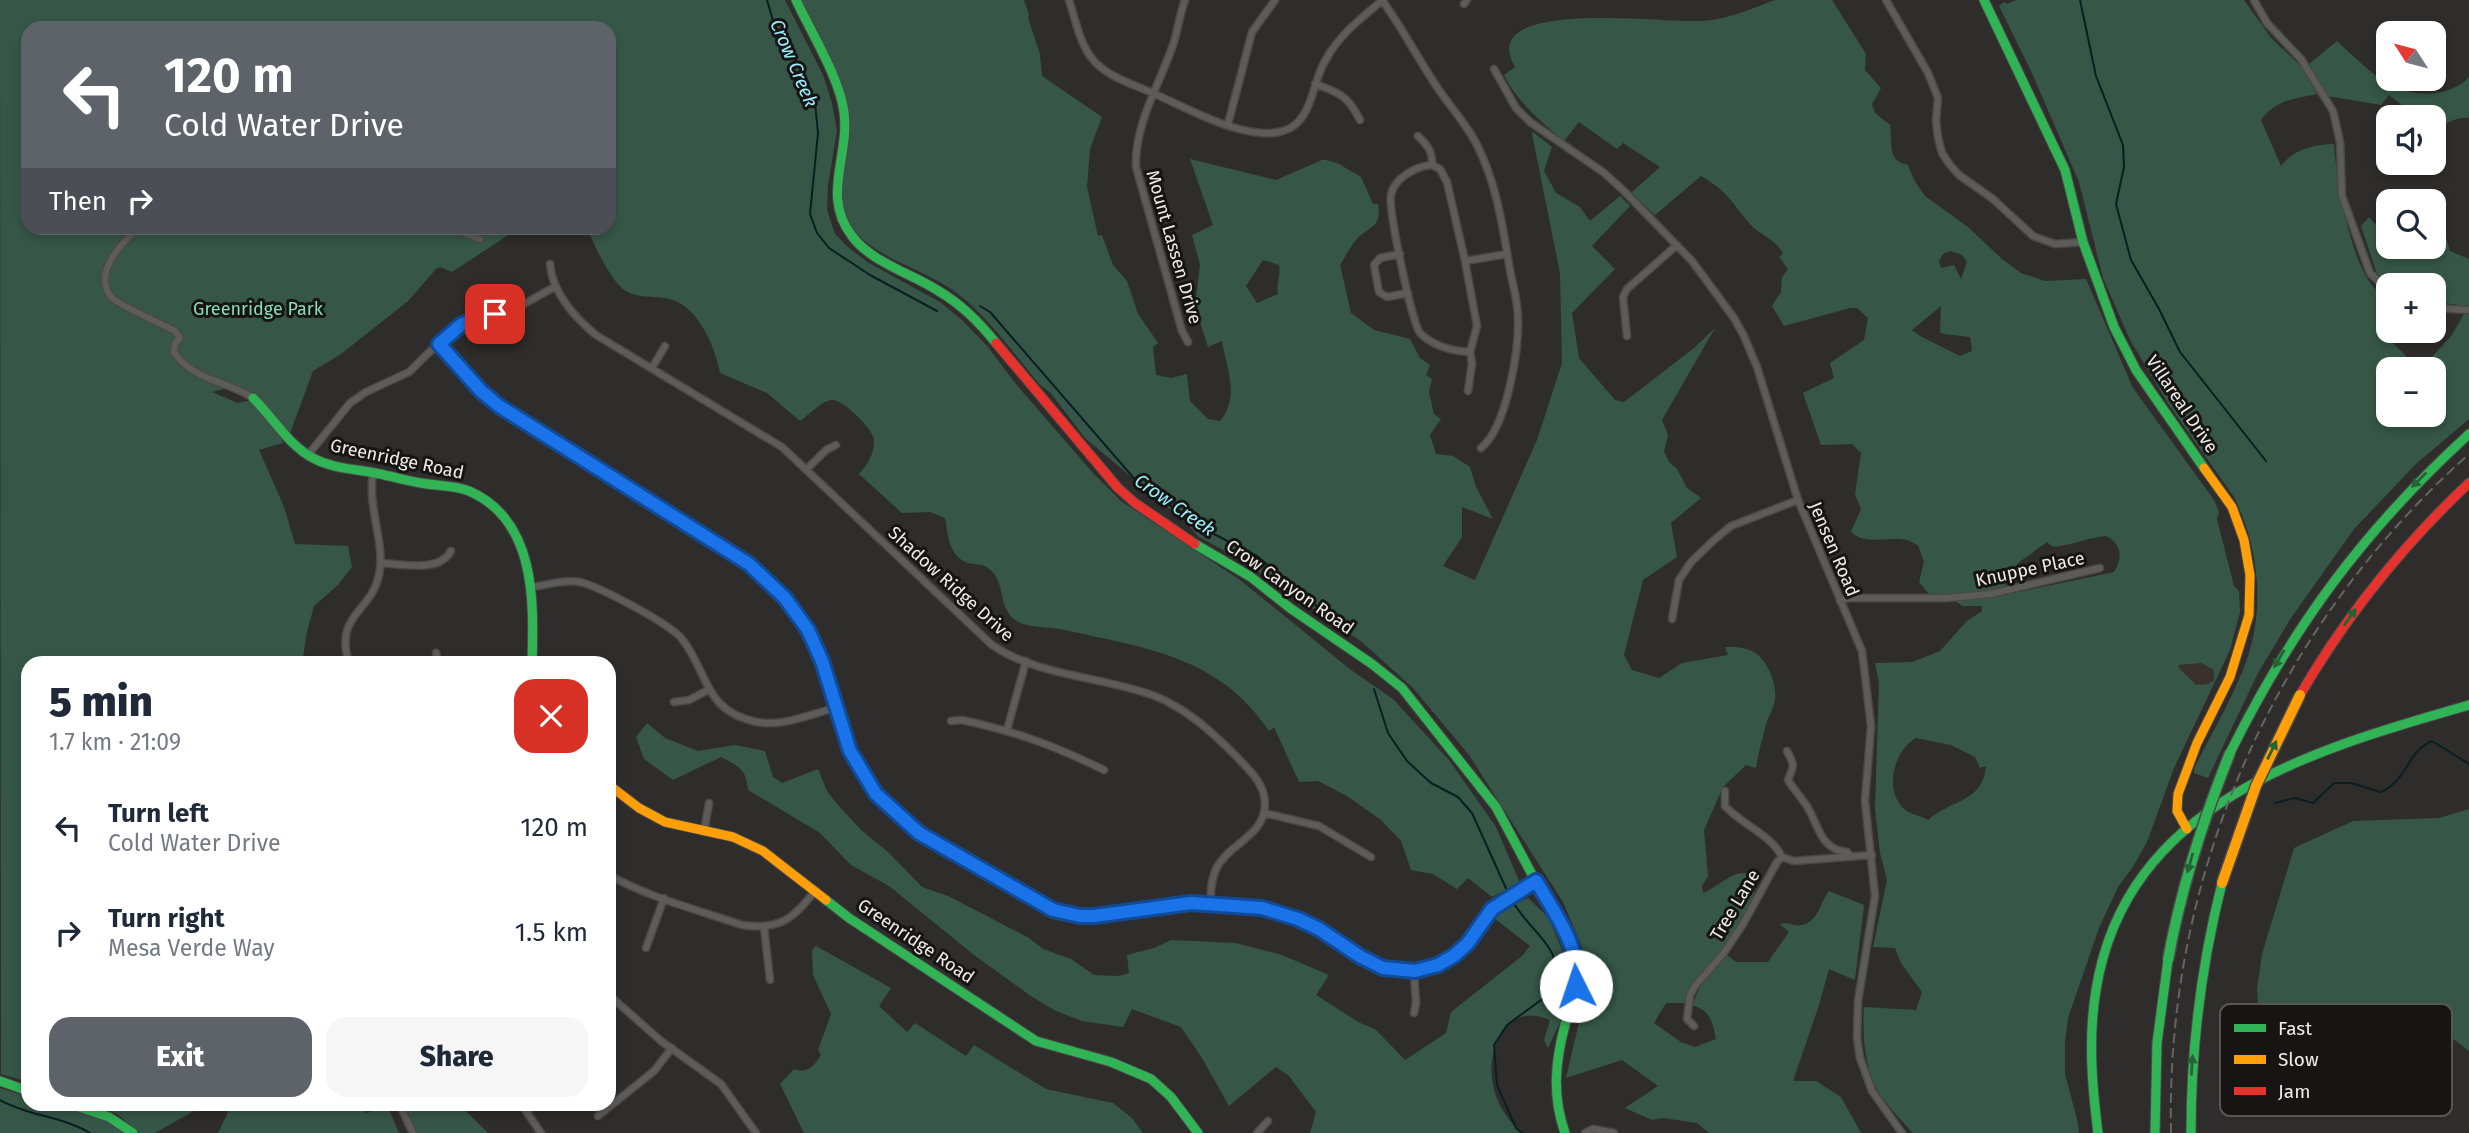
<!DOCTYPE html>
<meta charset="utf-8">
<style>
body{margin:0;font-family:"Fira Sans",sans-serif;background:#f6f6f7;color:#1f2937;height:100vh;display:flex;flex-direction:column;font-size:26px;white-space:nowrap}
*{box-sizing:border-box;margin:0}
p{font-size:23px;color:#747a83}
.icon{flex:none;width:38px;height:38px;fill:none;stroke:currentColor;stroke-width:2;stroke-linecap:round;stroke-linejoin:round}
.map{position:relative;flex:1;overflow:hidden}
.details{position:absolute;left:21px;top:656px;width:595px;height:455px;display:flex;flex-direction:column;background:#fff;border-radius:21px;box-shadow:0 4px 10px #0003}
.details>*{flex:none}
.banner{position:absolute;left:21px;top:21px;width:595px;height:214px;border-radius:21px;box-shadow:0 4px 10px #0003;background:#5e6269;color:#fff;overflow:hidden}
.needle{width:46px;rotate:306deg}
.tools{position:absolute;left:2376px;top:21px;display:grid;gap:14px}
.tools a{display:grid;place-items:center;width:70px;height:70px;border-radius:14px;background:#fff;box-shadow:0 4px 10px #0003;font-size:35px}
.pin{position:absolute;display:grid;place-items:center;width:60px;height:60px;color:#fff;margin:-30px;border-radius:14px;box-shadow:0 4px 10px #0006}
.me{position:absolute;width:77px;margin:-38px;rotate:356deg;stroke-linejoin:round;filter:drop-shadow(0 0 5px #0008)}
.turn{display:flex;align-items:center;gap:24px;height:147px;padding:0 28px;font-size:32px}
.turn .icon{width:91px;height:91px;stroke-width:2.5}
.turn b{display:block;font-size:49px;line-height:60px}
.then{display:flex;align-items:center;height:66px;padding:0 28px;background:#0003;gap:14px;font-size:26px}
.round{display:grid;place-items:center;flex:none;width:74px;height:74px;border-radius:21px;background:#f6f6f7}
.summary{display:flex;align-items:center;justify-content:space-between;height:119px;padding:0 28px}
h1{font-size:42px;font-weight:800;line-height:52px}
.primary-button{display:flex;gap:14px;margin-top:auto;padding:14px 28px}
.primary-button a{flex:1;height:80px;border-radius:21px;background:#5e6269;color:#fff;font-size:28px;font-weight:800;line-height:80px;text-align:center}
.primary-button a+a{background:#f6f6f7;color:#1f2937}
ul{padding:0;list-style:none}
li{display:flex;align-items:center;gap:21px;height:105px;padding:0 28px}
li div{flex:1}
li b{display:block;font-size:26px}
li em{font-style:normal}
.map>svg:first-child{display:block}
</style>
<div class="map">
<svg width="2469" height="1133" viewBox="0 0 2469 1133">
<rect width="100%" height="100%" fill="#2f2d2b"/>
<path fill="#3b312c" d="M2201 663 2214 670V680L2208 684 2196 685 2178 667 2179 665Z"/>
<path fill="#365747" fill-rule="evenodd" d="M0 0H785L823 75 832 103 837 131 828 185 827 210 835 234 849 248 869 263 940 302 962 320 988 347 1015 383 1093 473 1121 501 1240 580 1351 670 1393 699 1449 760 1496 827 1520 883 1492 897 1468 878 1457 889 1433 874 1411 870 1401 841 1381 820 1347 796 1318 781 1299 782 1274 727 1269 731C1219 656 1145 648 1065 630 1052 627 1036 628 1023 624 994 613 1009 583 988 568 982 563 975 565 968 563 949 557 948 535 945 518L930 512 902 513 859 474C867 465 875 453 874 440 873 429 844 400 832 400 821 401 809 415 800 421L767 393 720 373C715 346 697 302 665 298 651 296 634 298 623 289 609 278 594 244 587 228H609V28H28V228H523L510 234 452 272 440 267 436 269 408 301 341 354 313 371 289 436C280 421 252 387 234 387 227 387 218 391 212 392L238 403 252 400 277 427 283 443 259 450 284 507 295 544 348 546 352 567 338 585 314 606 307 632 302 663H28V1082L1 1074Z
M801 0H1024L1029 15 1028 18 1040 54 1042 76 1102 117 1090 149 1087 187 1098 236 1102 235 1113 265 1127 281 1138 314 1158 343 1153 347 1156 375 1171 378 1187 374 1190 401 1208 419 1220 421C1240 397 1227 370 1222 341L1208 347 1195 306 1200 265 1192 235 1213 225 1190 159 1276 180 1322 160H1327L1339 164 1361 177 1373 204H1378C1382 229 1369 225 1356 240 1350 247 1345 257 1340 265L1351 313 1374 330 1410 339 1420 358 1430 365 1426 375 1432 379 1429 392 1434 414 1441 419 1430 435 1436 454 1453 456 1470 467 1476 487 1493 519 1462 507V537L1443 566 1475 580 1537 440 1562 363 1560 273 1532 134 1533 132 1552 147 1544 171 1556 193 1580 207 1590 221 1620 196 1630 206 1592 246 1615 269 1572 313 1579 358 1615 400 1624 402 1694 348 1715 328 1662 420 1668 435 1664 451 1669 462 1677 469 1687 488 1701 498 1671 523 1677 557 1643 580 1624 655 1632 670 1659 678 1682 663 1728 655 1725 647C1735 647 1748 647 1757 654 1768 663 1777 685 1775 699 1774 709 1768 716 1766 725 1762 739 1758 754 1756 768L1746 765 1723 787 1704 830 1708 876 1702 886 1703 893C1722 885 1738 863 1759 878 1753 897 1746 917 1735 934 1720 957 1692 976 1685 1003H1666L1654 1023 1681 1042 1695 1047 1716 1039C1713 1022 1710 1010 1692 1005L1700 987 1727 955 1736 962H1768L1789 932 1780 924C1788 921 1794 927 1802 925 1818 922 1820 903 1829 891L1864 905 1855 980 1829 969 1819 1005 1793 1081H1816L1841 1097 1861 1133H1709L1697 1123 1663 1118 1652 1120 1625 1108 1658 1086 1622 1060 1566 1078 1583 1005 1582 947 1563 902 1469 755 1413 688 1362 642 1238 558 1199 537 1183 520 1085 438 1050 392 1040 385C1014 354 990 319 958 294 921 265 871 261 845 218 831 193 848 166 849 140 850 95 823 39 801 0ZM1263 260 1279 265C1281 276 1276 283 1278 294L1257 303 1246 286Z
M1775 0H1832L1866 54 1865 70 1881 88 1872 104 1875 113 1890 125C1893 143 1886 161 1908 165L1914 180 1925 196 1968 227 2002 259 2021 273 2045 281 2086 279 2133 388 2214 500 2219 512 2217 519 2234 586 2239 591 2240 612 2230 650 2174 768 2147 842 2134 865 2118 887 2099 928 2068 1018 2065 1043V1074L2078 1123 2079 1133H1913C1902 1121 1889 1108 1880 1094 1865 1071 1862 1034 1864 1007L1916 1010 1922 992 1901 963 1895 948 1873 947 1887 880 1880 853 1875 809 1879 683 1875 663 1912 662 1940 651 1967 621 1982 611V606H1963C1950 598 1945 594 1929 594L1919 582 1924 562 1918 545C1913 543 1907 539 1902 539 1884 537 1865 545 1851 532L1861 509 1855 494 1861 453 1852 444 1821 445 1803 393 1834 378 1830 363 1864 340 1868 318 1857 308H1850L1784 326 1772 306 1781 292 1782 277 1788 269 1779 257 1783 253C1773 237 1759 235 1749 223 1731 201 1727 191 1701 176L1655 215 1631 193 1660 167 1623 143 1617 149 1579 122 1564 141C1541 122 1518 103 1504 75L1515 67C1476 0 1645 21 1693 21 1723 22 1748 10 1775 0ZM1951 251 1962 255 1967 262 1961 279 1954 265 1941 268 1939 261 1943 254ZM1941 306 1940 332 1944 334 1970 337 1972 351 1960 356 1920 336 1912 330ZM2106 536C2122 544 2123 558 2114 572L2000 596 1997 589 2004 587 2018 563 2047 542 2053 547C2072 545 2087 538 2106 536ZM2201 663 2214 670V680L2208 684 2196 685 2178 667 2179 665ZM1916 738 1951 745 1975 757 1980 768 1986 766C1983 803 1951 799 1928 820 1920 815 1910 815 1903 808 1884 789 1894 750 1916 738Z
M2016 0H2244L2271 38 2301 66 2317 94C2294 99 2275 100 2261 120L2281 166C2293 150 2314 144 2334 144 2336 178 2350 259 2372 285 2376 291 2383 295 2389 299V331H2392V342L2419 369H2389V415H2434V369H2421L2452 335 2464 314H2469V419L2416 464 2354 529 2291 618 2258 673 2208 778 2194 773V769C2212 732 2235 695 2248 656 2265 604 2258 545 2234 497L2169 405 2130 340 2103 278 2079 182 2032 73 1999 6 2004 2 2007 4Z
M2337 41C2367 68 2391 98 2435 93 2447 92 2461 86 2469 77V118C2456 116 2446 124 2435 131L2434 117H2417L2389 95 2381 105 2327 96 2309 64Z
M2369 217 2389 239V247H2434V222L2440 217 2450 251 2469 259V306L2434 302V285L2389 284 2377 274 2361 226Z
M647 723 665 738 698 751 735 745 765 751 773 777 782 783 818 769 827 791 837 804 861 830 888 852 922 887 948 896 1029 938 1043 949 1071 959 1094 975 1118 976 1129 973 1127 955 1154 948 1171 940 1236 943 1282 955 1329 975 1316 995 1360 1023 1375 1029 1405 1060 1446 1033 1451 1012 1522 956 1530 946 1494 918 1503 909 1528 898 1548 917 1566 959 1571 982 1561 1020 1548 1048 1544 1040 1550 1020C1501 999 1482 1058 1496 1096 1500 1109 1511 1122 1520 1133H1310L1316 1112 1289 1076 1276 1067 1229 1106 1202 1058 1181 1027 1132 1009 1123 1027 1082 1021 1056 1011 1031 996 974 955 889 886 851 865 820 833 748 790C746 768 739 767 721 757L673 780 644 759 636 737Z
M2469 809V1051L2436 1026 2376 1005 2294 1035 2260 1033 2257 989 2262 954 2294 848 2353 821 2439 818Z
M816 946 891 988 879 1006 907 1032 915 1023 966 1056 974 1045 1046 1089 1113 1103 1132 1118 1143 1133H804L780 1084 794 1069C808 1074 814 1066 821 1055L818 1050 831 1014 813 975 812 950Z
M0 1088 28 1097V1104C57 1104 104 1111 124 1133H0Z
M93 1104H203L199 1108 155 1133H140L117 1114Z
M232 1104H364L365 1113 388 1107 399 1133H218Z
M403 1104H459L488 1133H417Z"/>
<g fill="none" stroke-linecap="round" stroke-linejoin="round">
<path stroke="#0b1e22" stroke-width="2" d="M767 0 774 24 807 80 815 103 818 133 810 214 817 233 829 248 870 275 937 311
M2080 0 2096 76 2123 145 2124 167 2116 204 2131 260 2159 309 2180 352 2266 461
M980 306 990 312 1138 483 1202 528 1257 556 1333 620
M1374 689 1388 733 1407 761 1431 783 1458 797 1472 813 1509 895
M2275 803 2295 798 2313 803 2334 783H2351L2381 792C2408 780 2407 751 2432 741L2469 764
M1512 900C1531 935 1563 943 1556 989L1507 1025 1494 1045 1497 1085 1516 1128 1522 1133
M0 1100C28 1116 62 1116 90 1133"/>
<defs>
<path id="street" d="M1069 0C1076 21 1080 47 1096 63 1112 79 1136 85 1157 95 1189 109 1225 130 1262 133 1271 134 1284 132 1292 127 1313 113 1313 81 1325 61 1338 36 1361 18 1383 0
M1185 0C1180 14 1178 28 1174 42 1161 82 1134 124 1136 167L1182 331 1188 342
M1382 0C1403 29 1419 61 1439 90 1452 109 1468 126 1478 147 1497 185 1503 229 1510 270 1513 286 1518 302 1518 318 1519 350 1507 427 1481 448
M1886 0 1928 73 1938 98 1936 121 1938 138 1942 153 1950 165 1959 175 1993 199 2033 236 2055 244 2083 242
M2254 0 2267 23 2301 59 2333 111 2340 142 2342 196 2370 273 2389 291
M1464 4 1467 0
M1494 69 1516 108 1530 122 1603 172 1624 191 1692 261 1734 318 1743 334 1757 367 1798 500 1862 651 1871 726 1865 801 1875 896 1858 1001 1857 1038 1860 1058 1872 1091 1902 1133
M1315 84C1339 92 1349 97 1360 120
M1228 124 1252 32 1275 0
M1418 136C1427 145 1433 151 1432 165
M1432 165 1440 169 1447 182 1465 261 1477 326 1470 352C1453 351 1433 346 1420 333 1412 323 1388 209 1391 195 1394 178 1416 166 1432 165Z
M138 228C122 243 91 274 112 298 119 305 162 324 175 331L180 338 175 344 174 352C193 381 226 380 253 398
M452 228 480 239
M1400 254 1380 258 1374 265 1379 292 1387 297 1408 293
M1465 261 1507 254
M550 264C552 292 575 318 596 335L782 447 992 645C1039 677 1102 676 1155 696 1187 709 1212 732 1236 756 1250 771 1265 783 1265 805 1264 836 1230 843 1217 867 1211 878 1211 891 1210 903
M2434 308 2469 310
M1627 336 1623 297 1627 289 1677 245
M439 344 481 391 499 406 749 564C790 596 816 636 830 687 837 714 844 742 858 767 873 794 894 815 919 833L1042 904 1064 913 1095 917 1191 903 1262 908 1299 919 1319 929 1371 963 1399 971 1419 970 1450 959 1468 943 1492 909 1536 881
M652 368 665 346
M1468 391 1472 363 1470 352
M308 455 350 403 366 392 409 372 452 330 473 319 517 308 556 286
M806 470 826 450 836 445
M381 563C403 564 439 573 451 551
M532 587C547 585 565 579 580 582 600 587 669 623 682 639 709 673 703 711 757 722 783 727 811 714 835 708
M1840 601 1849 598H1947L1990 594 2100 568
M1672 619 1679 580 1691 562 1714 540 1731 526 1798 500
M436 653 438 663
M349 663C334 614 371 613 379 575 386 544 367 509 373 473
M674 702 689 700 708 690
M951 721 962 720C1017 732 1053 745 1104 770
M1007 730 1026 661
M1787 751C1795 766 1794 765 1788 780 1794 790 1802 798 1808 808 1819 827 1821 850 1847 852L1851 857
M1725 791V806C1742 825 1771 834 1782 857
M1264 813 1319 826 1371 857
M704 832 709 803
M609 875C650 898 698 910 742 925 778 930 793 920 814 892
M764 927 770 980
M646 948 664 898
M609 995 661 1041 721 1084 756 1133
M1414 1013 1416 1003 1414 971
M1694 1026 1687 1019 1690 995 1695 986 1723 954 1743 924 1777 862 1782 857 1794 861 1872 855
M399 1104 413 1133
M521 1104 541 1133
M598 1116 654 1071 672 1048
M1257 1133 1268 1121
M1585 1133 1593 1129 1614 1133"/>
<path id="fast" d="M796 0C811 32 840 79 844 112 850 156 821 196 852 236 871 262 910 273 937 290 961 304 978 321 996 343
M1984 0 2065 170 2083 242 2114 327 2136 370 2204 468
M253 398C273 417 288 445 313 458 333 469 358 469 380 474 394 477 407 481 421 483 437 486 454 485 469 491 536 520 534 601 532 663
M1195 544 1251 577 1290 608 1372 664 1402 688 1496 807 1575 955C1579 983 1572 998 1565 1025 1555 1062 1552 1096 1565 1133
M2230 753C2293 626 2364 530 2469 434
M826 900 849 918 1036 1041 1111 1062 1151 1079 1171 1097 1198 1133
M0 1081 28 1091
M70 1104 109 1117 133 1133
M2098 1133C2092 1085 2088 1038 2096 990 2126 803 2311 750 2469 705
M2155 1133 2157 1043 2168 960
M2191 1133C2191 1048 2201 966 2222 883"/>
<path id="slow" d="M609 785 639 808 665 822 733 837 763 851 826 900
M2187 829 2177 811 2178 794 2197 743 2230 677 2249 615 2250 575 2244 540 2232 507 2204 468"/>
<path id="jam" d="M996 343 1118 488 1135 503 1195 544
M2300 695C2346 616 2402 546 2469 483"/>
</defs>
<use href="#street" stroke="#4b4947" stroke-width="9"/>
<use href="#fast" stroke="#4b4947" stroke-width="11"/>
<use href="#slow" stroke="#4b4947" stroke-width="11"/>
<use href="#jam" stroke="#4b4947" stroke-width="11"/>
<use href="#street" stroke="#5e5c5a" stroke-width="6"/>
<use href="#fast" stroke="#30b455" stroke-width="9"/>
<use href="#slow" stroke="#ff9f0a" stroke-width="9"/>
<use href="#jam" stroke="#e5322d" stroke-width="9"/>
<path stroke="#666464" stroke-width="2" stroke-dasharray="10 5" stroke-linecap="butt" d="M2171 1133C2165 874 2276 626 2469 454"/>
<defs>
<path id="fast-bridge" d="M2168 960C2181 888 2203 820 2230 753"/>
<path id="slow-bridge" d="M2222 883 2256 786 2300 695"/>
</defs>
<use href="#fast-bridge" stroke="#4b4947" stroke-width="13" stroke-linecap="butt"/>
<use href="#slow-bridge" stroke="#4b4947" stroke-width="13" stroke-linecap="butt"/>
<use href="#fast-bridge" stroke="#30b455" stroke-width="10"/>
<use href="#slow-bridge" stroke="#ff9f0a" stroke-width="10"/>
</g>
<defs><path id="oneway-solid" d="M-6-.8H1V-3.2L6.5 0L1 3.2V.8H-6Z" transform="scale(1.75)"/></defs>
<g fill="#246434">
<use href="#oneway-solid" transform="translate(2419 480) rotate(135)"/>
<use href="#oneway-solid" transform="translate(2350 617) rotate(-55)"/>
<use href="#oneway-solid" transform="translate(2279 659) rotate(120)"/>
<use href="#oneway-solid" transform="translate(2272 750) rotate(-64)"/>
<use href="#oneway-solid" transform="translate(2190 863) rotate(106)"/>
<use href="#oneway-solid" transform="translate(2192 1065) rotate(-87)"/>
</g>
<g fill="none" stroke-linecap="round" stroke-linejoin="round">
<defs>
<path id="route" d="M495 314 462 324 439 344 481 391 499 406 749 564 785 598 808 630 822 661 850 751 876 794 919 833 1053 910 1080 916H1094L1191 903 1262 908 1298 919 1319 929 1361 957 1383 968 1415 971 1438 965 1455 955 1468 943 1492 909 1536 881C1555 914 1581 947 1576 986"/>
</defs>
<use href="#route" stroke="#114b97" stroke-width="18"/>
<use href="#route" stroke="#1a73e8" stroke-width="12"/>
</g>
<g text-anchor="middle" dominant-baseline="central" stroke-width="6" stroke-linejoin="round" paint-order="stroke">
<g font-size="18" fill="#efebe9" stroke="#171514">
<text transform="translate(1174 247) rotate(74)">Mount Lassen Drive</text>
<text transform="translate(2182 404) rotate(56)">Villareal Drive</text>
<text transform="translate(397 459) rotate(12)">Greenridge Road</text>
<text transform="translate(1834 549) rotate(67)">Jensen Road</text>
<text transform="translate(2030 569) rotate(-12)">Knuppe Place</text>
<text transform="translate(951 584) rotate(42)">Shadow Ridge Drive</text>
<text transform="translate(1290 587) rotate(35)">Crow Canyon Road</text>
<text transform="translate(1735 905) rotate(-59)">Tree Lane</text>
<text transform="translate(916 941) rotate(34)">Greenridge Road</text>
</g>
<g font-size="18" fill="#86ddb5" stroke="#171514">
<text x="258" y="309">Greenridge Park</text>
</g>
<g font-size="19" font-style="italic" fill="#9bedfa" stroke="#171514">
<text transform="translate(794 63) rotate(67)">Crow Creek</text>
<text transform="translate(1175 505) rotate(35)">Crow Creek</text>
</g>
</g>
<rect x="2220" y="1004" width="232" height="112" rx="10" fill="#171514" stroke="#585554" stroke-width="2"/>
<rect x="2234" y="1024" width="32" height="8" fill="#30b455"/>
<rect x="2234" y="1055" width="32" height="9" fill="#ff9f0a"/>
<rect x="2234" y="1087" width="32" height="8" fill="#e5322d"/>
<g font-size="19" fill="#efebe9">
<text x="2278" y="1035">Fast</text>
<text x="2278" y="1066">Slow</text>
<text x="2278" y="1098">Jam</text>
</g>
</svg>
<div class="tools">
<a><svg class="needle" viewBox="-14 -14 28 28"><path d="M0-13l5 13h-10z" fill="#e53935"/><path d="M0 13l5-13h-10z" fill="#747a83"/></svg></a>
<a><svg class="icon" aria-label="sound" viewBox="0 0 24 24"><path d="M4 9h4l5-4v14l-5-4H4zM17 9q2 3 0 6"/></svg></a>
<a><svg class="icon" aria-label="search" viewBox="0 0 24 24"><circle cx="10" cy="10" r="6"/><path d="M15 15l6 6"/></svg></a>
<a>+</a>
<a>−</a>
</div>
<div class="pin" style="left:495px;top:314px;background:#d93025"><svg class="icon" aria-label="arrive" viewBox="0 0 24 24"><path d="M6 21V4h12l-3 4 3 4H6"/></svg></div>
<svg class="me" style="left:1576px;top:986px" viewBox="-20 -20 40 40"><circle r="19" fill="#fff"/><path d="M0-13L10 11 0 6-10 11z" fill="#1a73e8"/></svg>
<div class="banner">
<div class="turn"><svg class="icon" aria-label="left" viewBox="0 0 24 24"><path d="M17 20v-9H6M10 6l-5 5 5 5"/></svg><div><b>120 m</b>Cold Water Drive</div></div>
<div class="then">Then<svg class="icon" aria-label="right" viewBox="0 0 24 24"><path d="M7 20v-9h11M14 6l5 5-5 5"/></svg></div>
</div>
<section class="details">
<div class="summary"><div><h1>5 min</h1><p>1.7 km · 21:09</p></div><a class="round" style="background:#d93025;color:#fff"><svg class="icon" aria-label="close" viewBox="0 0 24 24"><path d="M6 6l12 12M18 6L6 18"/></svg></a></div>
<ul>
<li><svg class="icon" aria-label="left" viewBox="0 0 24 24"><path d="M17 20v-9H6M10 6l-5 5 5 5"/></svg><div><b>Turn left</b><p>Cold Water Drive</p></div><em>120 m</em></li>
<li><svg class="icon" aria-label="right" viewBox="0 0 24 24"><path d="M7 20v-9h11M14 6l5 5-5 5"/></svg><div><b>Turn right</b><p>Mesa Verde Way</p></div><em>1.5 km</em></li>
</ul>
<div class="primary-button"><a>Exit</a><a>Share</a></div>
</section>
</div>
